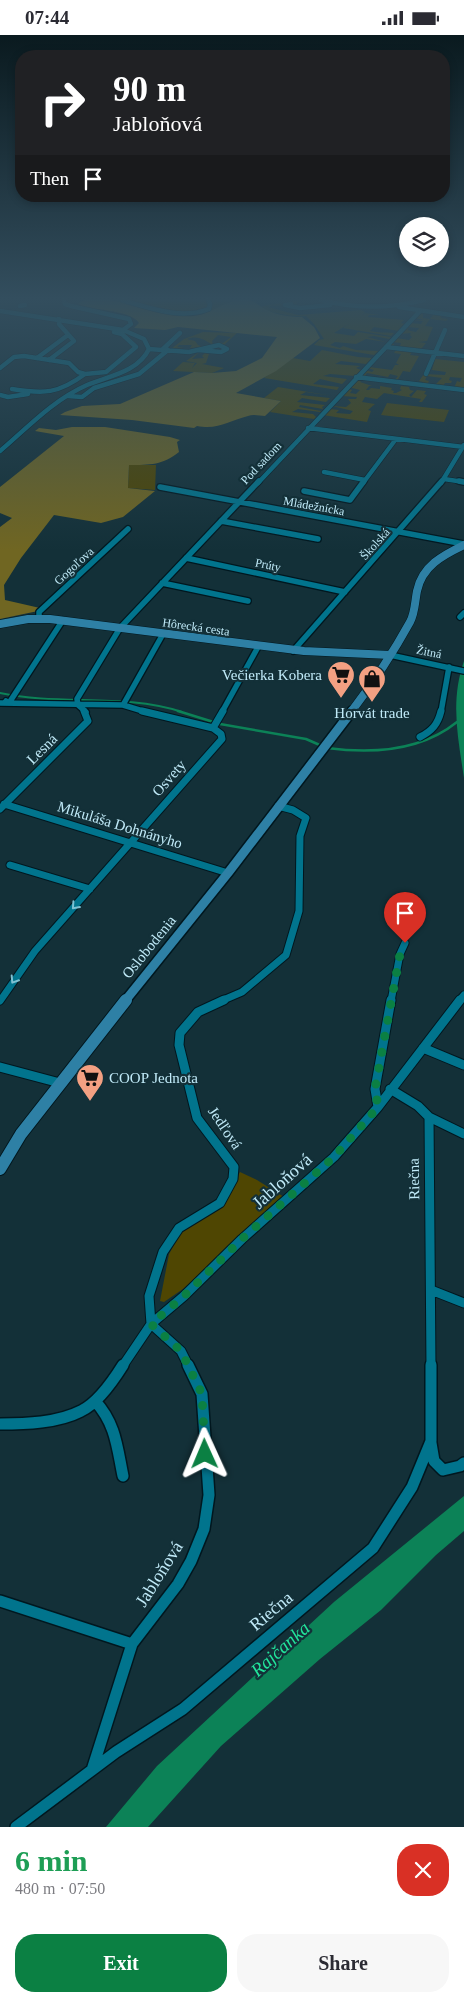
<!DOCTYPE html>
<meta charset="utf-8">
<style>
body{margin:0;font-family:Georgia,serif;background:#f7f7f7;color:#2b2b33;height:100vh;display:flex;flex-direction:column;font-size:19px;white-space:nowrap}
*{box-sizing:border-box;margin:0}
p{font-size:16px;color:#7c7c81}
.icon{flex:none;width:28px;height:28px;fill:none;stroke:currentColor;stroke-width:2;stroke-linecap:round;stroke-linejoin:round}
.map{position:relative;height:1792px;overflow:hidden}
.panel{display:flex;flex-direction:column;background:#fff;flex:1}
.panel>*{flex:none}
.top-card{position:absolute;left:15px;top:15px;width:435px;height:152px;border-radius:20px;box-shadow:0 2px 8px #0003;background:#202124;color:#fff;overflow:hidden}
.buttons{position:absolute;left:399px;top:182px;display:grid;gap:10px}
.buttons a{display:grid;place-items:center;width:50px;height:50px;border-radius:50%;background:#fff;box-shadow:0 2px 8px #0003;font-size:25px}
.pin{position:absolute;display:grid;place-items:center;width:42px;height:42px;color:#fff;margin:-51px -21px;border-radius:50% 50% 50% 0;rotate:-45deg;box-shadow:0 0 5px #0007}
.pin .icon{rotate:45deg}
.me{position:absolute;width:55px;margin:-28px;rotate:359deg;stroke-linejoin:round;filter:drop-shadow(0 0 4px #0008)}
.turn{display:flex;align-items:center;gap:18px;height:105px;padding:0 15px;font-size:22px}
.turn .icon{width:65px;height:65px;stroke-width:2.5}
.turn b{display:block;font-size:35px;line-height:42px}
.then{display:flex;align-items:center;height:48px;padding:0 15px;background:#0003;gap:10px;font-size:19px}
.round{display:grid;place-items:center;flex:none;width:52px;height:52px;border-radius:20px;background:#f7f7f7}
.head{display:flex;align-items:center;justify-content:space-between;height:85px;padding:0 15px}
h1{font-size:30px;font-weight:700;line-height:38px;color:#1e9e55}
.action{display:flex;gap:10px;margin-top:auto;padding:10px 15px}
.action a{flex:1;height:58px;border-radius:20px;background:#0b8043;color:#fff;font-size:20px;font-weight:700;line-height:58px;text-align:center}
.action a+a{background:#f7f7f7;color:#2b2b33}
.status{display:flex;justify-content:space-between;align-items:center;height:35px;padding:0 25px;background:#fff;direction:ltr}
.status svg{height:14px;fill:currentColor}
.map>svg:first-child{display:block}
</style>
<div class="status"><b>07:44</b><svg viewBox="0 0 49 12"><path d="M0 12V9h3v3zM5 12V6h3v6zM10 12V3h3v9zM15 12V0h3v12zM26 1h20v11H26zM47 4h2v5h-2z"/></svg></div>
<div class="map">
<svg width="464" height="1792" viewBox="0 0 464 1792">
<rect width="100%" height="100%" fill="#133038"/>
<path fill="#4f4602" d="M114 265H237C224 271 210 278 196 280 175 283 136 270 114 265Z
M254 265 263 271 301 265 296 268 298 271 289 267 280 268 282 270C278 272 273 269 268 272L298 280 361 275 365 277 363 280 365 278 380 280H369L368 282 404 285 401 288 405 289 399 296 374 292 370 296C378 298 384 297 394 298L391 301 343 293 350 288 334 298 354 301 358 297 391 302 389 304 374 301 367 302 386 307 366 304 356 309 335 307 330 310 340 313 343 311 356 315 378 316 374 320 314 310 319 305 324 304 314 289 306 281C290 282 278 279 263 274L262 270Z
M420 278 423 279V283L430 284 434 279 442 280 441 283 448 284 446 286 430 284 425 291 433 292 427 306 418 307 426 308 421 314 389 311 391 308 394 309 393 311H400L401 308 392 307 396 303 409 305 412 302 410 300 411 298 400 299 406 292 409 293 407 295 416 297 419 293 407 292 410 288 421 289 423 286 413 285H424L415 283Z
M203 297 237 298 224 310 218 309V307L223 308 231 302 218 300 212 306 213 310C204 305 199 300 187 304L195 306 198 310 203 312 190 313 192 310H179L177 312 184 313 171 314 184 304Z
M397 314 412 317 410 320 419 321 410 337 403 336 397 346H394L398 341 390 339 388 342 367 338 365 341H360L366 335 372 337 374 335 367 333 369 332 392 335 395 330H399L396 328 401 319 394 318Z
M322 315 358 322 372 323 366 329 341 326 335 329 360 331 356 333 361 335 355 341 330 339 323 341 347 344 342 349 320 344 313 349 339 352 337 355 264 343 293 323 310 326Z
M199 317 192 324 204 323 202 321 205 318 209 319 206 328 202 329 224 333 212 338 173 336 183 327 195 328 192 333 197 328 186 326Z
M435 324 464 327V355L454 353 457 346 460 347 462 343 450 342 449 345 452 346 451 348H445L443 351H434L442 343 427 341 425 345 429 346 427 350 422 349 423 347 419 346 424 339 445 340 446 337 432 335Z
M357 344 371 345H362L360 347 372 351H369L366 355H369L371 353 380 354V351L392 353 391 355 394 356 393 358H396L402 355 400 354 401 351 409 352 410 355 414 356 409 360 411 362 417 355 426 356 424 359 427 360 422 367H419L421 364 384 358 377 364 365 362 362 367 375 369 368 375 371 376 367 387 323 380 329 374 339 375 336 378 350 379 353 376 332 371 346 372 351 368 348 364H356L357 362 342 361 348 354 352 355 350 358 356 359 360 355 349 352Z
M278 352 333 361 306 357 300 360 330 363 326 367 302 363 297 367 325 370 322 372 323 374 300 370 299 372 321 376 320 377 298 374 292 377 313 379 316 382 314 384 270 377 281 366 264 363Z
M387 368 449 375 444 387 381 380Z
M129 430H156L155 455 128 453Z
M240 1137 257 1145 284 1162 183 1254 164 1267 160 1266 169 1219 183 1194 221 1170Z"/>
<path fill="#706622" d="M85 265C95 265 106 264 116 266 141 270 169 283 194 281 213 279 228 262 248 265 255 266 260 272 265 274 276 280 289 282 302 282L314 292 320 303 276 336 236 358 281 366 265 381C260 381 253 379 248 381 228 386 219 395 197 391L194 393 132 385 60 380 65 377 82 371 120 369 194 337 212 338 236 336 262 323 277 302 178 292 165 295 134 293 139 288C132 276 95 274 81 272L79 268Z
M72 392H105L170 402 180 405 177 407 179 417C163 430 150 430 129 430L128 453 155 456 123 482 101 488 54 480 21 523 4 550 5 565 40 573 38 576 0 584V492L12 483 0 478V452L64 401 35 396 39 393 56 395Z"/>
<path fill="#0c8257" d="M464 626V743C458 703 450 666 464 626Z
M464 1461V1496L436 1520 381 1575 320 1624 221 1711 148 1792H106L157 1731 334 1567Z"/>
<g fill="none" stroke-linecap="round" stroke-linejoin="round">
<path stroke="#0c8257" stroke-width="1" d="M333 265 351 268"/>
<path stroke="#0c8257" stroke-width="2" d="M0 658C60 671 123 658 182 677"/>
<path stroke="#0c8257" stroke-width="2.5" d="M178 676 220 689 306 704 322 711
M327 713C372 719 421 716 457 687"/>
<defs>
<path id="street-far4" d="M64 265 65 269 71 271 129 284 131 289 123 295
M122 265C150 273 181 285 209 274L210 269 208 265
M321 265C356 274 389 274 424 265
M291 269 285 270 300 273 330 270
M20 271 25 270
M399 272 464 282
M0 276 123 295 144 304 149 314C138 337 109 341 87 350 53 365 27 393 0 416
M114 297 122 299 136 312
M386 312 464 321
M149 314 189 317 219 310 227 314 221 317 198 315
M163 314 180 298
M37 323 68 300
M49 325 74 306 59 289V284
M0 333 14 322 24 321 69 328 78 337 85 339C58 359 44 359 12 354
M85 339 106 337 136 312
M426 339 445 295
M356 342 464 355
M0 360 8 362 28 359
M68 361 82 362 94 353 139 339 168 315
M308 393 464 412
M324 437 365 445
M444 444 464 447
M258 448 420 276
M363 448 396 404
M441 448 464 410"/>
<path id="street-far3" d="M459 446 464 447
M160 452 464 509
M304 456 350 465 364 446
M221 486 318 504
M186 523 345 557
M162 548 248 566
M460 582 464 578
M39 584V577L128 494
M293 616 442 446
M390 620 464 636
M6 666 9 668 63 585
M0 668 123 670 146 677
M123 670 163 599
M86 677 78 670 77 664 120 593 259 446
M222 677 258 612
M441 677 449 632"/>
<path id="street-far2" d="M213 693 223 676
M420 702C432 696 438 689 441 676
M4 769 228 838
M0 774 88 686 84 676
M10 830 90 854
M0 966 35 916 222 704 221 699 213 693 142 676
M221 966 242 957 286 920 299 876 300 801 306 783 293 775 278 771
M391 966 400 919 405 908
M459 966 464 960"/>
<path id="street-far1" d="M423 1013 464 1030
M0 1032 60 1048
M390 1054 418 1071 429 1082 431 1332
M378 1072 375 1054 391 965
M429 1082 464 1099
M431 1255 464 1268
M122 1332 151 1289 149 1261 163 1217 179 1193 220 1168 233 1144 234 1132 197 1083 179 1010 180 998 198 977 224 965
M189 1332 181 1316 151 1289 184 1261 242 1204 334 1122 378 1072 460 965"/>
<path id="street" d="M95 1366C116 1389 117 1412 123 1441
M0 1389C25 1389 58 1388 81 1376 98 1368 113 1346 123 1330
M431 1408 434 1426 443 1435 460 1431 464 1428
M0 1566 132 1609
M92 1735 116 1717 183 1674 373 1513 412 1452 431 1406V1330
M16 1792 92 1735 132 1609 178 1549 191 1526 204 1494 209 1460 202 1359 188 1330"/>
<path id="secondary-far2" d="M0 589 28 584H50L304 616 390 620
M351 677C373 648 393 618 410 587 415 578 415 566 417 556 422 531 443 520 464 510"/>
<path id="secondary-far1" d="M125 966 228 838 352 676"/>
<path id="secondary" d="M0 1134 21 1099 126 965"/>
</defs>
<use href="#street-far4" stroke="#00171f" stroke-width="5.5"/>
<use href="#street-far3" stroke="#00171f" stroke-width="8"/>
<use href="#street-far2" stroke="#00171f" stroke-width="9"/>
<use href="#street-far1" stroke="#00171f" stroke-width="11"/>
<use href="#street" stroke="#00171f" stroke-width="14"/>
<use href="#secondary-far2" stroke="#00171f" stroke-width="9"/>
<use href="#secondary-far1" stroke="#00171f" stroke-width="12"/>
<use href="#secondary" stroke="#00171f" stroke-width="14"/>
<use href="#street-far4" stroke="#01748d" stroke-width="4.5"/>
<use href="#street-far3" stroke="#01748d" stroke-width="5.5"/>
<use href="#street-far2" stroke="#01748d" stroke-width="7"/>
<use href="#street-far1" stroke="#01748d" stroke-width="9"/>
<use href="#street" stroke="#01748d" stroke-width="11"/>
<use href="#secondary-far2" stroke="#2e80a5" stroke-width="8"/>
<use href="#secondary-far1" stroke="#2e80a5" stroke-width="9"/>
<use href="#secondary" stroke="#2e80a5" stroke-width="12"/>
</g>
<defs><path id="oneway-chevron" d="M-2-3.5L2.5 0L-2 3.5" fill="none" stroke-width="1.6" stroke-linecap="round" stroke-linejoin="round" transform="scale(1.25)"/></defs>
<g stroke="#7dc1d3">
<use href="#oneway-chevron" transform="translate(75 871) rotate(132)"/>
<use href="#oneway-chevron" transform="translate(14 945) rotate(123)"/>
</g>
<linearGradient id="sky" x2="0" y2="1"><stop stop-color="#0a1a1f"/><stop offset="0.51" stop-color="#334e5e"/><stop offset="1" stop-color="#334e5e" stop-opacity="0"/></linearGradient>
<rect width="464" height="516" fill="url(#sky)"/>
<g fill="none" stroke-linecap="round" stroke-linejoin="round">
<path stroke="#0b8043" stroke-width="9" stroke-dasharray="0 16.2" d="M205 1419 202 1359 181 1316 151 1289 184 1261 242 1204 334 1122 378 1072 375 1054 400 919 405 908"/>
</g>
<defs>
<symbol id="supermarket-pin" viewBox="-11 -11 22 30"><path d="M0 17L-7.5 6A9.5 9.5 0 1 1 7.5 6Z" fill="#f3a082" stroke="#133038"/><path d="M-6-5.5h2.5l.6 2H6L4.5 2H-2.5L-4.4-4H-6ZM-1.5 3.2a1.3 1.3 0 1 0 .1 0ZM3 3.2a1.3 1.3 0 1 0 .1 0Z" fill="#111"/></symbol>
<symbol id="shop-pin" viewBox="-11 -11 22 30"><path d="M0 17L-7.5 6A9.5 9.5 0 1 1 7.5 6Z" fill="#f3a082" stroke="#133038"/><path d="M-5-2.5h2.3a2.7 3.5 0 0 1 5.4 0H5L5.5 6h-11ZM-1.5-2.5h3a1.5 2.3 0 0 0-3 0Z" fill="#111"/></symbol>
</defs>
<g fill-rule="evenodd">
<use href="#supermarket-pin" x="325" y="624" width="32" height="43"/>
<use href="#shop-pin" x="356" y="628" width="32" height="43"/>
<use href="#supermarket-pin" x="74" y="1027" width="32" height="43"/>
</g>
<g text-anchor="middle" dominant-baseline="central" stroke-width="4.5" stroke-linejoin="round" paint-order="stroke">
<g font-size="12" fill="#c0eaf8" stroke="#133038">
<text transform="translate(261 428) rotate(-47)">Pod sadom</text>
<text transform="translate(314 471) rotate(10)">Mládežnícka</text>
<text transform="translate(375 509) rotate(-48)">Školská</text>
<text transform="translate(268 530) rotate(12)">Prúty</text>
<text transform="translate(74 531) rotate(-43)">Gogoľova</text>
<text transform="translate(196 592) rotate(8)">Hôrecká cesta</text>
<text transform="translate(429 617) rotate(11)">Žitná</text>
</g>
<g font-size="15" fill="#c0eaf8" stroke="#133038" text-anchor="end">
<text x="322" y="640">Večierka Kobera</text>
<text x="372" y="678" text-anchor="middle">Horvát trade</text>
<text x="109" y="1043" text-anchor="start">COOP Jednota</text>
</g>
<g font-size="15" fill="#c0eaf8" stroke="#133038">
<text transform="translate(42 714) rotate(-45)">Lesná</text>
<text transform="translate(169 743) rotate(-49)">Osvety</text>
<text transform="translate(120 790) rotate(17)">Mikuláša Dohnányho</text>
<text transform="translate(149 912) rotate(-51)">Oslobodenia</text>
<text transform="translate(225 1093) rotate(56)">Jedľová</text>
<text transform="translate(414 1144) rotate(-91)">Riečna</text>
</g>
<g font-size="18" fill="#c0eaf8" stroke="#133038">
<text transform="translate(282 1146) rotate(-42)">Jabloňová</text>
<text transform="translate(159 1539) rotate(-58)">Jabloňová</text>
<text transform="translate(271 1576) rotate(-40)">Riečna</text>
</g>
<g font-size="19" font-style="italic" fill="#22e49b" stroke="#133038">
<text transform="translate(280 1614) rotate(-42)">Rajčanka</text>
</g>
</g>
</svg>
<div class="buttons">
<a><svg class="icon" aria-label="layers" viewBox="0 0 24 24"><path d="M12 4l9 5-9 5-9-5zM3 14l9 5 9-5"/></svg></a>
</div>
<div class="pin" style="left:405px;top:908px;background:#d93025"><svg class="icon" aria-label="arrive" viewBox="0 0 24 24"><path d="M6 21V4h12l-3 4 3 4H6"/></svg></div>
<svg class="me" style="left:205px;top:1419px" viewBox="-20 -20 40 40"><path d="M0-17L14 15 0 8-14 15z" fill="#0b8043" stroke="#fff" stroke-width="4"/></svg>
<div class="top-card">
<div class="turn"><svg class="icon" aria-label="right" viewBox="0 0 24 24"><path d="M7 20v-9h11M14 6l5 5-5 5"/></svg><div><b>90 m</b>Jabloňová</div></div>
<div class="then">Then<svg class="icon" aria-label="arrive" viewBox="0 0 24 24"><path d="M6 21V4h12l-3 4 3 4H6"/></svg></div>
</div>
</div>
<section class="panel">
<div class="head"><div><h1>6 min</h1><p>480 m · 07:50</p></div><a class="round" style="background:#d93025;color:#fff"><svg class="icon" aria-label="close" viewBox="0 0 24 24"><path d="M6 6l12 12M18 6L6 18"/></svg></a></div>
<div class="action"><a>Exit</a><a>Share</a></div>
</section>
